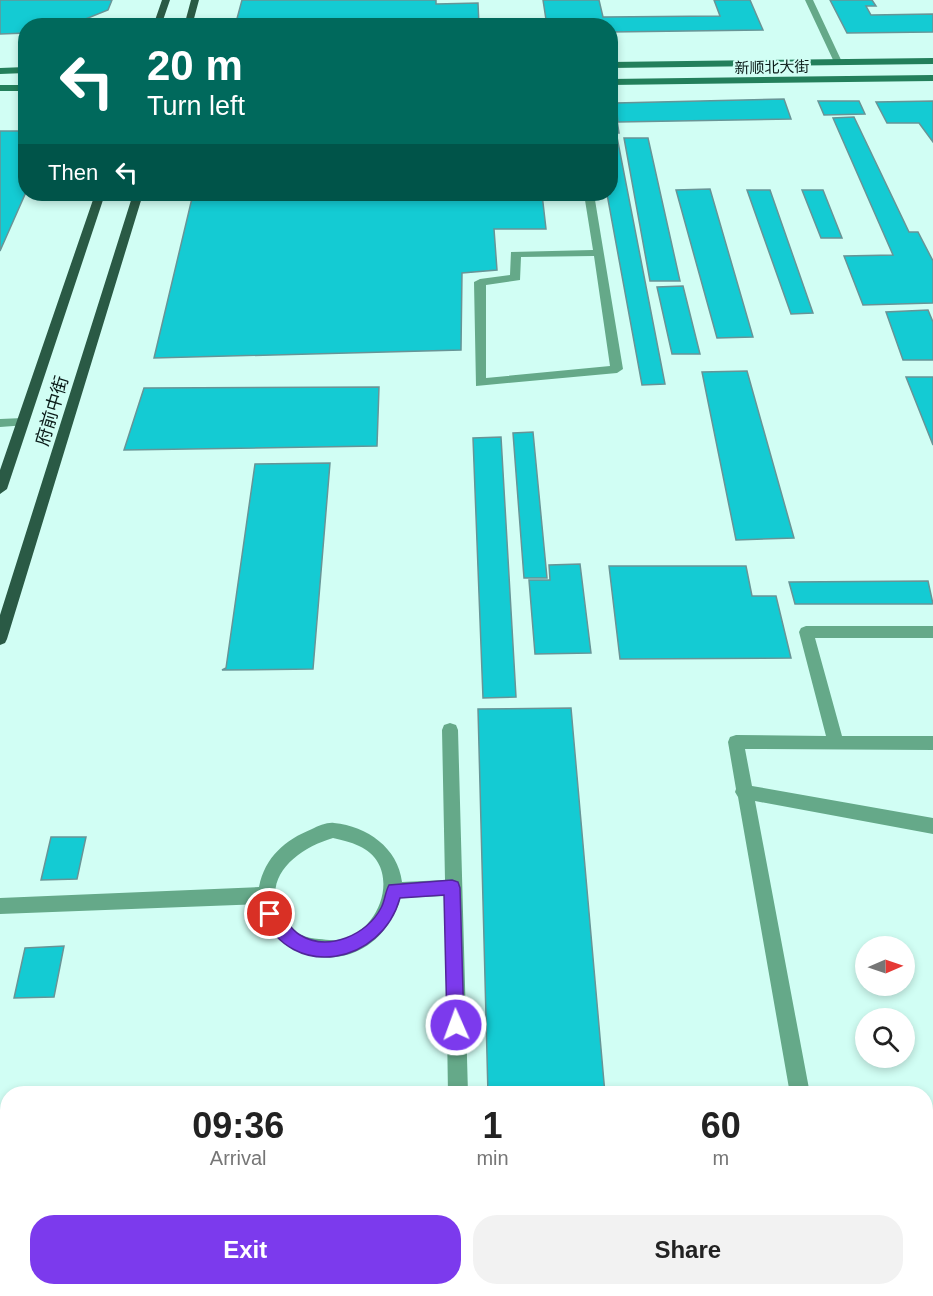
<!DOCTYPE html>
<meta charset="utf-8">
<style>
body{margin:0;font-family:Helvetica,"Noto Sans SC",sans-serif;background:#f2f2f2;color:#222;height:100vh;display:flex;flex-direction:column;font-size:22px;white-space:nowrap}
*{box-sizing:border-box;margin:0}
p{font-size:20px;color:#767676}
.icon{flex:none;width:33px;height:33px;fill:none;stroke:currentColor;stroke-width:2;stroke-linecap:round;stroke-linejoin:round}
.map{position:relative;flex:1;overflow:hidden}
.details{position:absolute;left:0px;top:1086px;width:933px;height:210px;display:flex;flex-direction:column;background:#fff;border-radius:24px 24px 0 0;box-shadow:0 3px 9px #0003}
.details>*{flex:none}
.banner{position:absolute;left:18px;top:18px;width:600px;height:183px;border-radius:24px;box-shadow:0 3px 9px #0003;background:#00695c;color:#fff;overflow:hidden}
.needle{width:39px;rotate:88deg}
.tools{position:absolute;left:855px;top:936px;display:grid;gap:12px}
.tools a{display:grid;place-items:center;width:60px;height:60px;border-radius:50%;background:#fff;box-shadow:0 3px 9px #0003;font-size:30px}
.pin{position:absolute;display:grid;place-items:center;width:51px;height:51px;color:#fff;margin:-26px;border:3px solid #fff;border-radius:50%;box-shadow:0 2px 6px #0007}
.me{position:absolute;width:66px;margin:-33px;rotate:358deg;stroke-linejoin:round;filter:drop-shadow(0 0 4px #0008)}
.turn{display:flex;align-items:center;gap:21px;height:126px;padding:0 30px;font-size:27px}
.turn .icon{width:78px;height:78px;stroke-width:2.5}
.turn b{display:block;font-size:42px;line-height:51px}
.then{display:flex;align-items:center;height:57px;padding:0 30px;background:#0003;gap:12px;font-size:22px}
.eta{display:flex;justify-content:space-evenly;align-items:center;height:102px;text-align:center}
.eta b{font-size:36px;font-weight:800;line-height:42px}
.button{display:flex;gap:12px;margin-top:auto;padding:12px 30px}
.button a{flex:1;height:69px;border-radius:24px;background:#7c3aed;color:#fff;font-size:24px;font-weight:800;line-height:69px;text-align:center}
.button a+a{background:#f2f2f2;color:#222}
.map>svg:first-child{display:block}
</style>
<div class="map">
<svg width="933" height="1296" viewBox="0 0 933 1296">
<rect width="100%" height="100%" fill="#d1fef4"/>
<path fill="#14cbd3" stroke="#689496" stroke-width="1.5" d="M0 0H112L108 10 78 22 62 26H26V33L0 34Z
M242 0H436V4L478 3 479 26H235Z
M543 0H599L603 17 720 16 714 0H750L763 30 610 32V26H547Z
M830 0H872L876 6H866L871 15 933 14V32L847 33Z
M784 99 791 119 618 122 616 103Z
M818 101H859L865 114 824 115Z
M933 101V142L919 123H887L876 102Z
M610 107H615L619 133H610Z
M854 117 909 232H918L933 261V303L863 305 844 256 893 255 833 118Z
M0 131H26V192L0 251Z
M610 137H617L665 384 642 385 607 194H610Z
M624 138H648L680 281H650Z
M710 189 753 337 717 338 676 190Z
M747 190H770L813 313 791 314Z
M802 190H823L842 238H821Z
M193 194H542L546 229H494L497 270 462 273 461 350 154 358Z
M683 286 700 354H672L657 287Z
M928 310 933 322V360H903L886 312Z
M747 371 794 538 736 540 702 372Z
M906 377H933V445Z
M379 387 377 446 124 450 144 388Z
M533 432 547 578H524L513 433Z
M501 437 516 697 483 698 473 438Z
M330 463 313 669 222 670 226 668 255 464Z
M580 564 591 653 535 654 529 580H550L549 565Z
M609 566H746L752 596H776L791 658 620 659Z
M928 581 933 604H795L789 582Z
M571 708 605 1094H488L478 709Z
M51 837H86L77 879 41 880Z
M64 946 54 997 14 998 25 948Z
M0 1144H8V1188H0Z
M0 1286H8V1288H290V1296H0Z
M518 1288H624L625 1296H518Z"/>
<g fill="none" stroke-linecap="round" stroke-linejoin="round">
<path fill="#65a989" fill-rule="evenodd" d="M584 194H594L623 369 617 373 476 386 474 282 480 279 510 275 511 252 593 250ZM594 256 610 366 486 378V285L520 280 521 257Z
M806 626H933V638H815L842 736H933V750L745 749 752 786 933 818V834L755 801 810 1094H790L738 797 735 792 736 789 728 742 730 737 736 735 826 736 799 632 801 628Z
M450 723 456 725 458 730 468 1094H448L445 896 400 898C399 906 395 912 391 919 361 976 274 969 260 904L0 914V898L259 887C265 857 285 840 312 829 318 826 328 822 334 823 367 826 398 848 402 882L445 880 442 730 444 725ZM333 838C341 840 351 842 359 846 404 866 381 935 337 940 331 941 324 939 319 939 306 938 295 934 287 923 255 882 295 849 333 838Z
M933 1205V1227L926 1228V1207Z
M0 1235H8V1257H0Z"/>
<path fill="#65a989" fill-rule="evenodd" d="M805 0H813L842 62 841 64 834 62Z
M23 418 27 419V425L0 427V419Z"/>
<path fill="#237f5b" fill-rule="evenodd" d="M933 58V64L610 68V62Z
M26 67V73L0 74V68Z
M933 75V81L610 85V79Z
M0 85H26V91H0Z"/>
<path fill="#2a5a45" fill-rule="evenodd" d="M162 0H170L161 26H153Z
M191 0H199L192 26H184Z
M95 194H105L7 489 0 494V470Z
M133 194H143L7 639 5 643 0 645V615Z"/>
</g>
<path fill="#7c3aed" stroke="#51269a" stroke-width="1.5" d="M452 880 458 882 460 888 464 1025 462 1031 456 1033 450 1031 447 1025 444 895 400 898C382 964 292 982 262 914L264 908 270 906C282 911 288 928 300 935 328 952 367 935 381 908 385 901 385 892 389 885Z"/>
<g text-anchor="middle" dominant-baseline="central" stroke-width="4.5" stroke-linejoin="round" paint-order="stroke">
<g font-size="15" fill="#0a1b18" stroke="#d1fef4">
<text transform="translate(772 67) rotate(-1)">新顺北大街</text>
</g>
<g font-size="18" fill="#0a1b18" stroke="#d1fef4">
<text transform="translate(52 411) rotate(-73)">府前中街</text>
</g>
</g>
</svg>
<div class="tools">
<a><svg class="needle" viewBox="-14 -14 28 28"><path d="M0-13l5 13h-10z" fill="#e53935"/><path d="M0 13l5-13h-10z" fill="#767676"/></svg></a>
<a><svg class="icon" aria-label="search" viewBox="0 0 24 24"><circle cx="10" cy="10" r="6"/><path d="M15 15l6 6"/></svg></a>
</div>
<div class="pin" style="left:270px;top:914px;background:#d93025"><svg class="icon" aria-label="arrive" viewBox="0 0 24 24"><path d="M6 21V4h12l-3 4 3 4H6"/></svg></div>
<svg class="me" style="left:456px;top:1025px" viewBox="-20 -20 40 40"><circle r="17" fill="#7c3aed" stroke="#fff" stroke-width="3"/><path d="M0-11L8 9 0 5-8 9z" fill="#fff"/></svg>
<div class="banner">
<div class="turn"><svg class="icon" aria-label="left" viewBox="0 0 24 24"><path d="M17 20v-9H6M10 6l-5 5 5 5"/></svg><div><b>20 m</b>Turn left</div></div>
<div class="then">Then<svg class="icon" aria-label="left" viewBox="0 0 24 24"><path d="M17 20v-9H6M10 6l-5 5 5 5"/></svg></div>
</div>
<section class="details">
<div class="eta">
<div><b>09:36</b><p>Arrival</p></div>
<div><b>1</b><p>min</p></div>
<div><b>60</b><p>m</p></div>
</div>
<div class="button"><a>Exit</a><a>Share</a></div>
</section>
</div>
